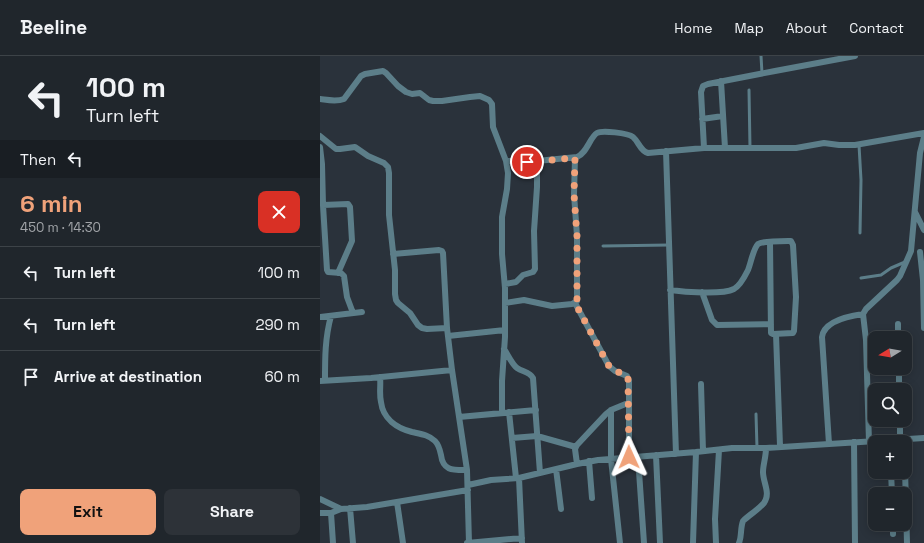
<!DOCTYPE html>
<meta charset="utf-8">
<style>
body{margin:0;font-family:"Space Grotesk",sans-serif;background:#2d3238;color:#f1f3f6;height:100vh;display:flex;flex-direction:column;font-size:15px;white-space:nowrap}
*{box-sizing:border-box;margin:0}
p{font-size:13px;color:#a2a5a9}
.icon{flex:none;width:22px;height:22px;fill:none;stroke:currentColor;stroke-width:2;stroke-linecap:round;stroke-linejoin:round}
.map{position:relative;flex:1;overflow:hidden}
.drawer{display:flex;flex-direction:column;background:#20262c;width:320px}
.drawer>*{flex:none}
.top-card{background:#20262c;color:#f1f3f6;overflow:hidden}
.needle{width:26px;rotate:259deg}
.controls{position:absolute;left:548px;top:275px;display:grid;gap:8px}
.controls a{display:grid;place-items:center;width:44px;height:44px;border-radius:8px;background:#20262c;box-shadow:0 2px 10px #0003,0 0 0 1px #3d4348;font-size:20px}
.pin{position:absolute;display:grid;place-items:center;width:34px;height:34px;color:#fff;margin:-17px;border:2px solid #fff;border-radius:50%;box-shadow:0 1px 4px #0007}
.me{position:absolute;width:44px;margin:-22px;rotate:359deg;stroke-linejoin:round;filter:drop-shadow(0 0 3px #0008)}
.turn{display:flex;align-items:center;gap:14px;height:84px;padding:0 20px;font-size:18px}
.turn .icon{width:52px;height:52px;stroke-width:2.5}
.turn b{display:block;font-size:28px;line-height:34px}
.then{display:flex;align-items:center;height:38px;padding:0 20px;background:#0003;gap:8px;font-size:15px}
.round{display:grid;place-items:center;flex:none;width:42px;height:42px;border-radius:8px;background:#2d3238}
.head{display:flex;align-items:center;justify-content:space-between;height:68px;padding:0 20px}
h1{font-size:24px;font-weight:600;line-height:30px;color:#f0a27a}
.cta{display:flex;gap:8px;margin-top:auto;padding:8px 20px}
.cta a{flex:1;height:46px;border-radius:8px;background:#f0a27a;color:#111;font-size:16px;font-weight:600;line-height:46px;text-align:center}
.cta a+a{background:#2d3238;color:#f1f3f6}
ul{padding:0;list-style:none}
li{display:flex;align-items:center;gap:12px;height:52px;padding:0 20px;border-top:1px solid #3d4348}
li div{flex:1}
li b{display:block;font-size:15px}
li em{font-style:normal}
header{display:flex;align-items:center;gap:24px;box-sizing:border-box;height:56px;padding:0 20px;background:#20262c;border-bottom:1px solid #3d4348}
header strong{font-size:19px}
nav{display:flex;gap:22px;margin-inline-start:auto;font-size:14px}
main{display:flex;flex:1;min-height:0}
.map>svg:first-child{display:block}
</style>
<header>
<strong>Beeline</strong>
<nav><a>Home</a><a>Map</a><a>About</a><a>Contact</a></nav>
</header>
<main>
<section class="drawer">
<div class="top-card">
<div class="turn"><svg class="icon" aria-label="left" viewBox="0 0 24 24"><path d="M17 20v-9H6M10 6l-5 5 5 5"/></svg><div><b>100 m</b>Turn left</div></div>
<div class="then">Then<svg class="icon" aria-label="left" viewBox="0 0 24 24"><path d="M17 20v-9H6M10 6l-5 5 5 5"/></svg></div>
</div>
<div class="head"><div><h1>6 min</h1><p>450 m · 14:30</p></div><a class="round" style="background:#d93025;color:#fff"><svg class="icon" aria-label="close" viewBox="0 0 24 24"><path d="M6 6l12 12M18 6L6 18"/></svg></a></div>
<ul>
<li><svg class="icon" aria-label="left" viewBox="0 0 24 24"><path d="M17 20v-9H6M10 6l-5 5 5 5"/></svg><div><b>Turn left</b></div><em>100 m</em></li>
<li><svg class="icon" aria-label="left" viewBox="0 0 24 24"><path d="M17 20v-9H6M10 6l-5 5 5 5"/></svg><div><b>Turn left</b></div><em>290 m</em></li>
<li><svg class="icon" aria-label="arrive" viewBox="0 0 24 24"><path d="M6 21V4h12l-3 4 3 4H6"/></svg><div><b>Arrive at destination</b></div><em>60 m</em></li>
</ul>
<div class="cta"><a>Exit</a><a>Share</a></div>
</section>
<div class="map">
<svg width="604" height="487" viewBox="0 0 604 487">
<rect width="100%" height="100%" fill="#2a323b"/>
<g fill="none" stroke-linecap="round" stroke-linejoin="round">
<path stroke="#5c7e89" stroke-width="3" d="M441 0 442 17
M429 34 430 92
M539 89 541 124 540 177
M283 190 349 189
M541 222 561 219 571 212 585 206
M436 358 437 392"/>
<path stroke="#5c7e89" stroke-width="6" d="M401 25 405 92
M0 43C8 44 16 46 24 43L41 20 45 18 63 15 66 17 78 30 86 36 92 38 100 37 109 44 113 45H122L150 41 160 40 169 44 172 48 173 71 186 105 188 117 187 133 182 161V198L185 232V281L182 325V357
M382 63 403 60
M0 80 16 93H20L35 91 48 100 64 107 68 111 69 117V159L75 214V238L76 244 78 247 90 257 98 269 102 272 107 273 127 272
M0 91 2 108 3 149 7 214 8 216 21 217 24 220 27 241 33 257
M384 92 381 36 383 30 388 28 455 15 535 0
M346 95 356 398
M186 105H217L257 101C267 97 270 81 277 77 282 74 308 77 313 81 319 86 320 95 328 97L384 92H476L504 87 519 89H535L604 77
M3 149 28 148 30 151 32 185 18 217
M595 156 604 174
M600 196 603 224 604 272
M73 198 119 194 122 195 123 197 127 272 132 314 147 414 149 487
M185 228 196 226 203 219 213 216 215 213 214 175 217 131V105
M350 234C364 236 402 239 414 233 421 229 425 220 428 214 431 207 433 193 438 188 443 185 462 185 468 185H471L473 189 476 241 474 275 473 277 453 278 451 277 450 186
M382 236 392 264 397 269 451 268
M185 247 204 244 232 250 252 248 257 245V180L254 138 255 102
M255 247 289 310 295 315 307 320 309 325V401
M0 261 42 256
M578 268V282
M456 278 460 390
M128 280 185 274
M184 293C188 299 192 308 197 312 203 316 210 316 213 322L220 417
M547 296 555 295
M579 312V334
M60 321C61 329 59 338 61 346 63 363 77 372 92 376 101 378 109 379 115 385 119 389 120 394 121 399 123 415 133 414 147 414
M5 324C5 302 5 282 11 260
M0 325 51 322 132 314
M381 328 383 395
M291 354V403L300 487
M189 356 196 422
M139 361 216 354
M580 364V384
M192 382 217 380 256 391
M534 386 535 487
M549 386 546 284 543 258 546 253 577 224 580 220 591 195 600 97 604 81
M509 388 502 281C504 265 529 260 543 258
M336 399 340 487
M318 401 324 487
M269 405 272 442
M257 408 255 393 257 389 286 358 291 354 308 347
M236 413 241 453
M585 413 587 487
M571 416 572 438
M148 429 171 424 199 422
M0 443 21 453
M77 446 83 487
M30 452 33 487
M0 457H11L21 453 47 451 148 434
M11 457 13 487
M573 468V478
M147 487 202 482
M202 487 199 422 257 408 278 404 376 396
M373 487 376 396 412 392H446L604 382
M396 487 395 463 399 394
M419 487C422 480 420 473 423 465 429 459 438 454 444 447 451 437 443 427 443 416 443 409 446 401 446 392"/>
</g>
<g fill="none" stroke-linecap="round" stroke-linejoin="round">
<path stroke="#f0a27a" stroke-width="7" stroke-dasharray="0 12.6" d="M207 106 255 102 254 138 257 180V244L255 247 289 310C295 317 303 316 308 321L309 401"/>
</g>
</svg>
<div class="controls">
<a><svg class="needle" viewBox="-14 -14 28 28"><path d="M0-13l5 13h-10z" fill="#e53935"/><path d="M0 13l5-13h-10z" fill="#a2a5a9"/></svg></a>
<a><svg class="icon" aria-label="search" viewBox="0 0 24 24"><circle cx="10" cy="10" r="6"/><path d="M15 15l6 6"/></svg></a>
<a>+</a>
<a>−</a>
</div>
<div class="pin" style="left:207px;top:106px;background:#d93025"><svg class="icon" aria-label="arrive" viewBox="0 0 24 24"><path d="M6 21V4h12l-3 4 3 4H6"/></svg></div>
<svg class="me" style="left:309px;top:401px" viewBox="-20 -20 40 40"><path d="M0-17L14 15 0 8-14 15z" fill="#f0a27a" stroke="#fff" stroke-width="4"/></svg>
</div>
</main>
